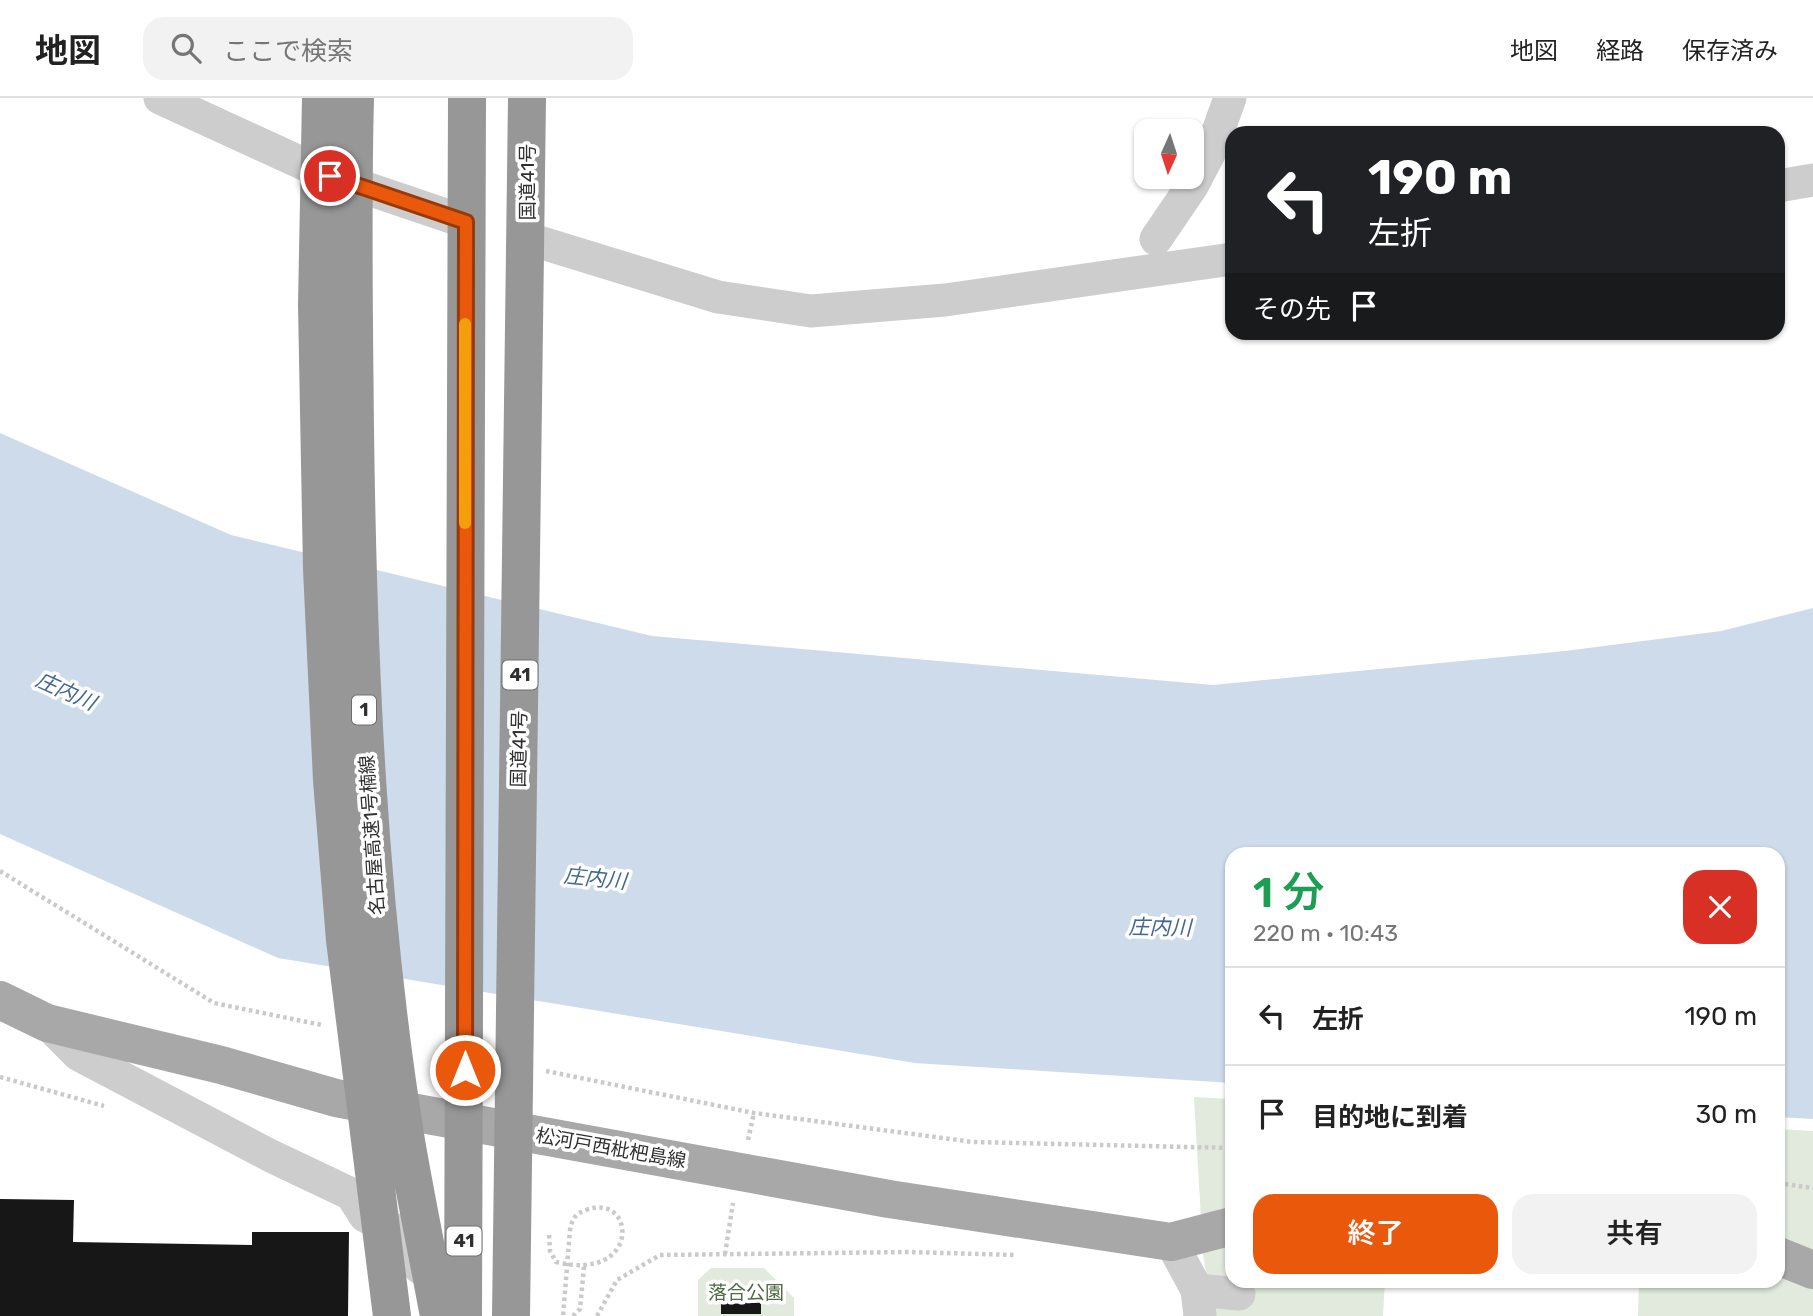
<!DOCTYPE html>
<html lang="ja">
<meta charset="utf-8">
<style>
body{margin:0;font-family:Rubik,"Noto Sans JP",sans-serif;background:#f2f2f2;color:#222;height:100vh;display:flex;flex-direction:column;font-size:26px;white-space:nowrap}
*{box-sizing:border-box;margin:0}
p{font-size:23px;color:#767676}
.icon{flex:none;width:38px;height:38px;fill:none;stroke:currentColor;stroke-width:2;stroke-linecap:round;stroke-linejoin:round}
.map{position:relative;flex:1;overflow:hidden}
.panel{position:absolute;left:1225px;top:749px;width:560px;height:441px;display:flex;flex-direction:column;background:#fff;border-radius:21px;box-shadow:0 2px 5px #0004}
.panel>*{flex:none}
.banner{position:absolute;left:1225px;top:28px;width:560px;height:214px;border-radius:21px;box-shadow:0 2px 5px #0004;background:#202124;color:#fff;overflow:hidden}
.needle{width:46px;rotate:183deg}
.buttons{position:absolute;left:1134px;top:21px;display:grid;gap:14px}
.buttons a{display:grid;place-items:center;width:70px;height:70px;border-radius:14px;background:#fff;box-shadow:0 2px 5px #0004;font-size:35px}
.pin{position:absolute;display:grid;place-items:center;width:60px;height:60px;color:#fff;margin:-30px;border:4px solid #fff;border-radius:50%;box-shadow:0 2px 7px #0007}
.me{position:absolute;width:77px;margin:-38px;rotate:0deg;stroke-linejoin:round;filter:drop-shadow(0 0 5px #0008)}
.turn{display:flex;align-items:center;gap:24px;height:147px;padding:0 28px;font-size:32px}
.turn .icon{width:91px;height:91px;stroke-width:2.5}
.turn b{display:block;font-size:49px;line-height:60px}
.then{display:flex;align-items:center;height:66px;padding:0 28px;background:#0003;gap:14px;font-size:26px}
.round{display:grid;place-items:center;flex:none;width:74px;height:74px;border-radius:21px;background:#f2f2f2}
.head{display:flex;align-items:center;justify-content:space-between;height:119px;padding:0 28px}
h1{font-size:42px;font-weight:600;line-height:52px;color:#1e9e55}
.primary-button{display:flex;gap:14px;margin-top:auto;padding:14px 28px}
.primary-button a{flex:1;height:80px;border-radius:21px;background:#ea580c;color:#fff;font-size:28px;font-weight:600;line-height:80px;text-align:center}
.primary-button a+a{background:#f2f2f2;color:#222}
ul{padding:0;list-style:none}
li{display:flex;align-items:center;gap:21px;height:98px;padding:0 28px;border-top:2px solid #e0e0e0}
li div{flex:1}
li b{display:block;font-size:26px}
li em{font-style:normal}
header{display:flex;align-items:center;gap:42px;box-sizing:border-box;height:98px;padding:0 35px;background:#fff;border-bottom:2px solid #e0e0e0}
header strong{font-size:33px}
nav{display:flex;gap:38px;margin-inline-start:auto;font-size:24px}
.search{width:490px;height:63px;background:#f2f2f2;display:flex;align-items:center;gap:18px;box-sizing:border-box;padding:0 24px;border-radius:21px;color:#767676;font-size:26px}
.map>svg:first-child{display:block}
</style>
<header>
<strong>地図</strong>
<div class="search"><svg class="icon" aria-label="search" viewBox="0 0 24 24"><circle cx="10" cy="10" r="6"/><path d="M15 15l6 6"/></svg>ここで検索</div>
<nav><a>地図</a><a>経路</a><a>保存済み</a></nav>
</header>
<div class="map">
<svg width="1813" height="1218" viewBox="0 0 1813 1218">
<rect width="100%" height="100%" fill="#fff"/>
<path fill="#e2e9dd" d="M1194 999 1232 1001V1183H1385L1383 1218H1213L1203 1156Z
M1778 1031 1813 1033V1218H1638L1639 1183H1778Z
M711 1170H764L794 1200V1218H698V1182Z"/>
<path fill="#cddbeb" d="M0 335 231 437 652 538 1213 587 1565 553 1721 533 1813 510V1021L1778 1019V756H1232V985L915 965 278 860 0 736Z"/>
<path fill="#171717" d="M0 1101 74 1102 73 1144 252 1147V1134H349L348 1218H0Z
M721 1193H761V1216H721Z"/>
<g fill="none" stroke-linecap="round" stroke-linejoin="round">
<path stroke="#cacaca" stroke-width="4.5" stroke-dasharray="3.5 3.5" stroke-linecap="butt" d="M0 773 214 905 322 927
M546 973 754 1015 973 1044 1232 1050
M0 979 104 1008
M748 1042 754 1015
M1778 1085 1813 1090
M549 1137 550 1153 556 1164C642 1185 636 1093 586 1112 575 1116 572 1121 570 1132L563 1218
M725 1156 733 1105
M573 1218 580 1211 584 1169
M597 1218 617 1182 660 1157 909 1154 1015 1157"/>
<path stroke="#cdcdcd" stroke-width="33" d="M160 0 330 78 466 124
M1778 88 1813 82
M526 140 718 199 811 213 945 202 1232 161
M1156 141 1192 88 1212 50 1230 0
M40 924 47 925 79 957 271 1058 351 1096 365 1118 419 1143 420 1170
M1171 1144 1197 1192 1200 1218
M1197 1192 1239 1196"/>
<path stroke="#a8a8a8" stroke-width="38" d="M0 902 47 925 221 967 336 1000 433 1018 889 1101 1171 1144 1232 1128
M1778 1158 1813 1172"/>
<path stroke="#979797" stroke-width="38" d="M321 0 317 207 322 471 332 682 345 842 392 1218
M355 0C352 111 354 221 355 332 358 567 368 804 405 1037 415 1097 428 1158 439 1218
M463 1218 467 0
M511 1218 527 0"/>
</g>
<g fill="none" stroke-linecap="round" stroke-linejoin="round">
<defs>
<path id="route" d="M330 78 466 124 465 972"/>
</defs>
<use href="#route" stroke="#983908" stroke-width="18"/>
<use href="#route" stroke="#ea580c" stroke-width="12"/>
<path stroke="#f59e0b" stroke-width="12" d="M465 425V226"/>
</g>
<g text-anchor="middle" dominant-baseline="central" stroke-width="7" stroke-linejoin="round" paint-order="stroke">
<g fill="#fff" stroke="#6e6e6e" stroke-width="2">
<rect x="502.5" y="562.5" width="35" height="29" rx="5"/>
<rect x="352" y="597.5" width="24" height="29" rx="5"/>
<rect x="446.5" y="1128.5" width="35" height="29" rx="5"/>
</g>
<g font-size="18" font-weight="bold" fill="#303030">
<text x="520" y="577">41</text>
<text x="364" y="612">1</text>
<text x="464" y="1143">41</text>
</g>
<g font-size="19" fill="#303030" stroke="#fff">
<text transform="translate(527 84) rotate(-90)">国道41号</text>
<text transform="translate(519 651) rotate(-89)">国道41号</text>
<text transform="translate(372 737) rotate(-94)">名古屋高速1号楠線</text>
<text transform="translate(611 1050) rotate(10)">松河戸西枇杷島線</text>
</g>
<g font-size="19" fill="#4e6a40" stroke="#fff">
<text x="746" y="1194">落合公園</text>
</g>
<g font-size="21" font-style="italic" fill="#43678e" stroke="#fff">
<text transform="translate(66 593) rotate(24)">庄内川</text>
<text transform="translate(595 780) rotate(6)">庄内川</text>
<text transform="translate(1160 829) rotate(1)">庄内川</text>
</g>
</g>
</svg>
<div class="buttons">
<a><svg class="needle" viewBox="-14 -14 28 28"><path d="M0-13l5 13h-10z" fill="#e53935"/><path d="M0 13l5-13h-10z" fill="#767676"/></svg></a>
</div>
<div class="pin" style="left:330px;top:78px;background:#d93025"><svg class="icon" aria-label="arrive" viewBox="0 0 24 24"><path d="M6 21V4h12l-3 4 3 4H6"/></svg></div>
<svg class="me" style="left:465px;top:972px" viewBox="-20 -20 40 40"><circle r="17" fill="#ea580c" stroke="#fff" stroke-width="3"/><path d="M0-11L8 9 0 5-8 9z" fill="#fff"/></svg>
<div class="banner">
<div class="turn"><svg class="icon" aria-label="left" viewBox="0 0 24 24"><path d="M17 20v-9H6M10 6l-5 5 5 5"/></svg><div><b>190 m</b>左折</div></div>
<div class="then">その先<svg class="icon" aria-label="arrive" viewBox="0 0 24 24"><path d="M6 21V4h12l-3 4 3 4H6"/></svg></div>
</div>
<section class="panel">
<div class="head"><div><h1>1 分</h1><p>220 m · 10:43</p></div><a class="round" style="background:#d93025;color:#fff"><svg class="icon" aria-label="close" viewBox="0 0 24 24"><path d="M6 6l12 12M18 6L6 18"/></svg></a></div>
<ul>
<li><svg class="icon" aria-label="left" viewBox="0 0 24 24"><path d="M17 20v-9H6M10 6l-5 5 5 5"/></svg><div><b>左折</b></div><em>190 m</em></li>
<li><svg class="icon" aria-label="arrive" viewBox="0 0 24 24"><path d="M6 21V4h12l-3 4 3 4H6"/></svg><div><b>目的地に到着</b></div><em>30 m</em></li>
</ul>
<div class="primary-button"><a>終了</a><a>共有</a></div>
</section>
</div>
